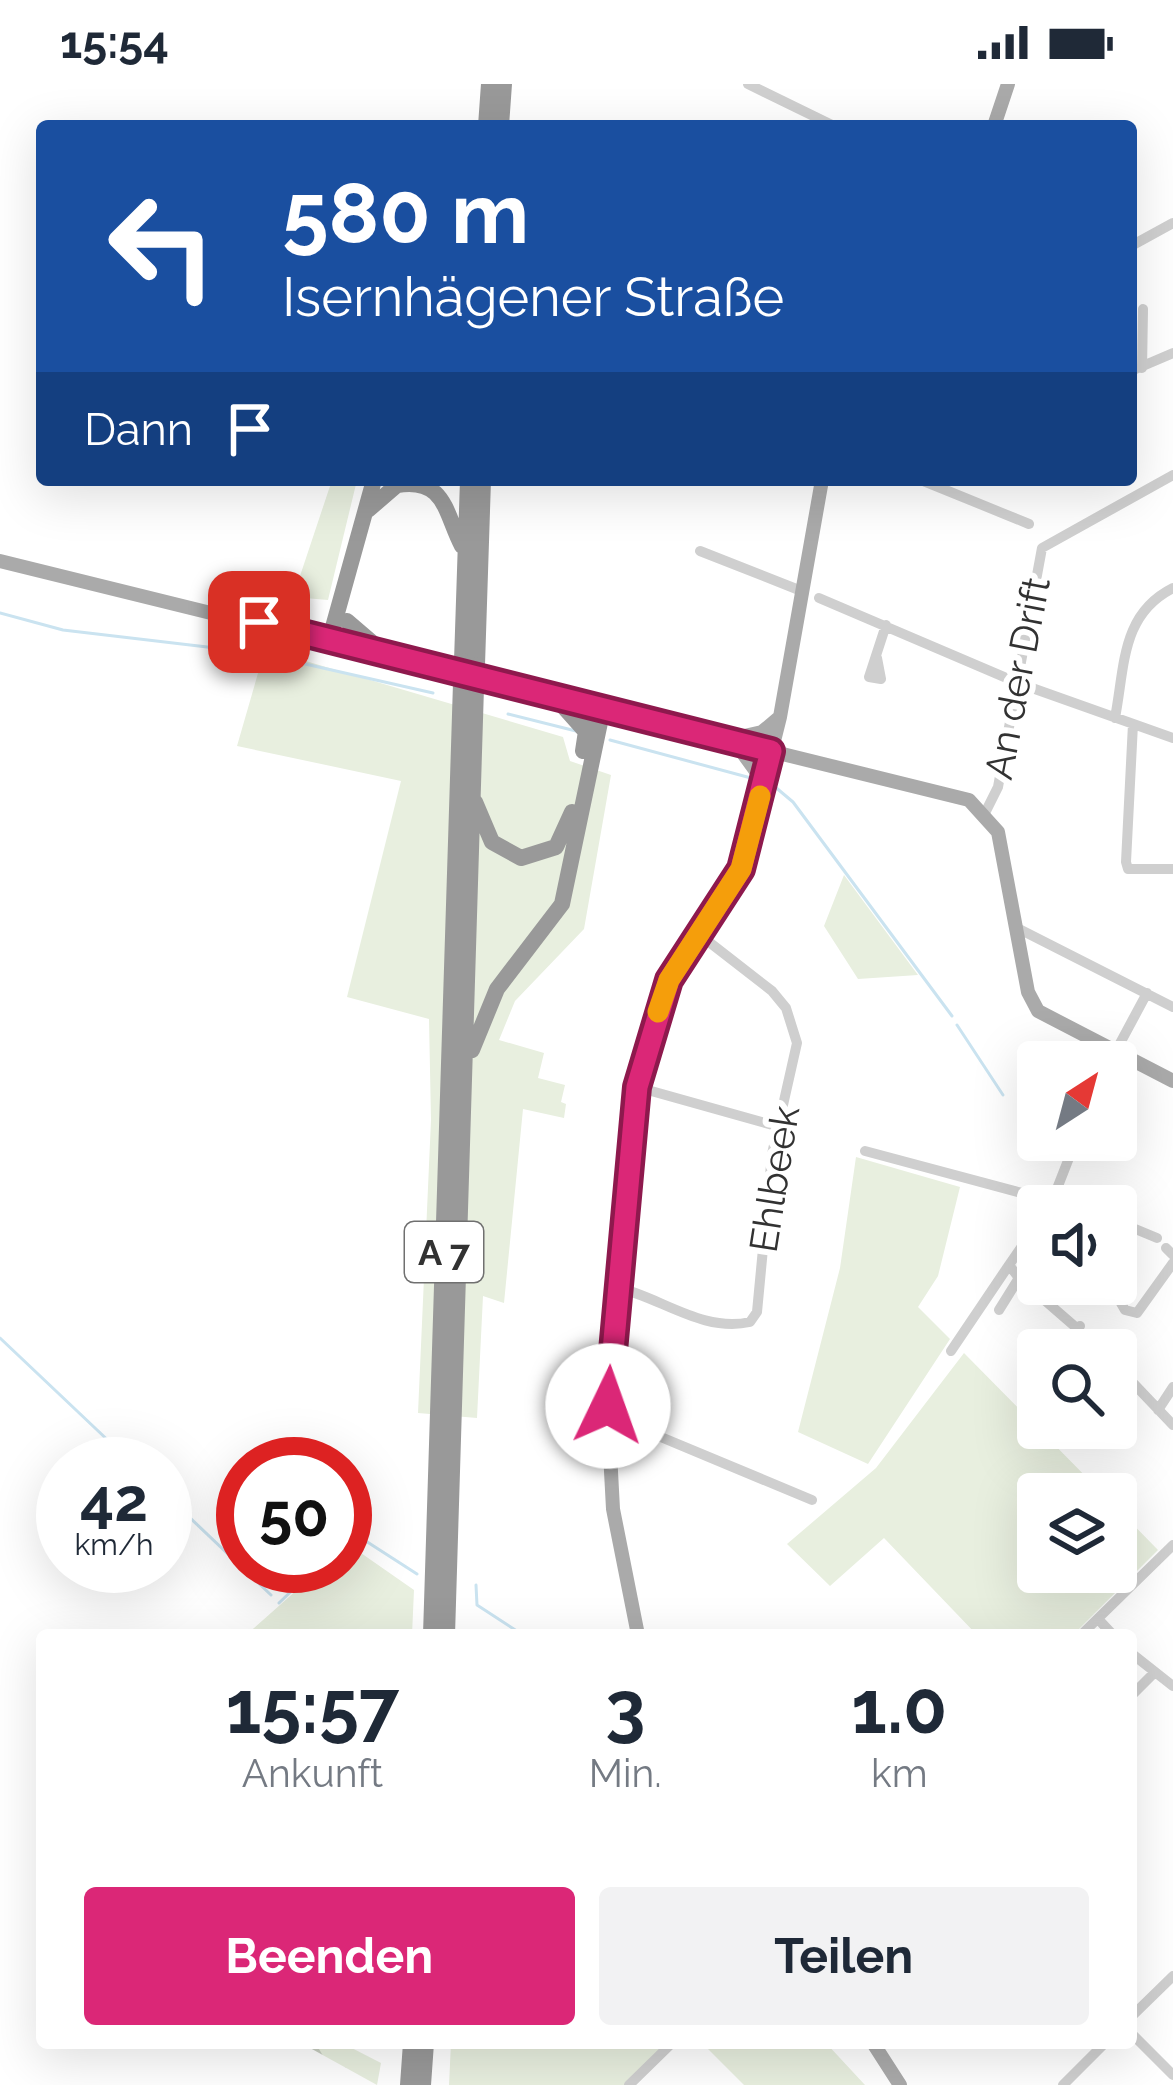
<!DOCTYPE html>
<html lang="de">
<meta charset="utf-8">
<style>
body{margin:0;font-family:Raleway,sans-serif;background:#f2f2f3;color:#1f2937;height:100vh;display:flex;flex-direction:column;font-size:45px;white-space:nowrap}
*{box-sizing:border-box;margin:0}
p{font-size:39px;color:#747a83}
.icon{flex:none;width:66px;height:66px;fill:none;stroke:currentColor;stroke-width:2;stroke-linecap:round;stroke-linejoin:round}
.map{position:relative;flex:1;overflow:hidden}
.details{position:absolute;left:36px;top:1545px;width:1101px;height:420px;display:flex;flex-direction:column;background:#fff;border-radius:12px;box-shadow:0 12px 48px #0002}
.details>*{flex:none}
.top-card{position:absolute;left:36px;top:36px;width:1101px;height:366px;border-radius:12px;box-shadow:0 12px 48px #0002;background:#1a4fa0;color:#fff;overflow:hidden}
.needle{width:78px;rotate:36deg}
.fabs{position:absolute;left:1017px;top:957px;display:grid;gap:24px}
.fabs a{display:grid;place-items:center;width:120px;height:120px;border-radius:12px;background:#fff;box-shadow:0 12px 48px #0002;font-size:60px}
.speed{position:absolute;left:36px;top:1353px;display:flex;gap:24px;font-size:60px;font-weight:700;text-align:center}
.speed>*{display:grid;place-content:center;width:156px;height:156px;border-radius:50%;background:#fff;box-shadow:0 12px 48px #0002;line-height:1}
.speed small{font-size:30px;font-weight:400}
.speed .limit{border:18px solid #d22;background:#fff;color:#111}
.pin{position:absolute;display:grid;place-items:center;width:102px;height:102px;color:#fff;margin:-51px;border-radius:24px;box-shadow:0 6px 18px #0006}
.me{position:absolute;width:132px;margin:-66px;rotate:3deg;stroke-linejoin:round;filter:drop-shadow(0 0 9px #0008)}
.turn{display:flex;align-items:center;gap:42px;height:252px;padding:0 48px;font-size:54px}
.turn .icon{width:156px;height:156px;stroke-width:2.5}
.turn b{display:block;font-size:84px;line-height:102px}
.then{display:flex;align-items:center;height:114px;padding:0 48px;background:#0003;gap:24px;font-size:45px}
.eta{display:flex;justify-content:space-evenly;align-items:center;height:204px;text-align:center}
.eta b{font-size:72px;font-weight:700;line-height:84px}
.action{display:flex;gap:24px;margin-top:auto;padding:24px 48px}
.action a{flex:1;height:138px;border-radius:12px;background:#db2777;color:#fff;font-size:48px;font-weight:700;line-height:138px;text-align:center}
.action a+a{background:#f2f2f3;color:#1f2937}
.status{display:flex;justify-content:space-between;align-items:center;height:84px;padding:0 60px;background:#fff;direction:ltr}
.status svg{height:33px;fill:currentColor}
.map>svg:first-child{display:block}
</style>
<div class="status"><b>15:54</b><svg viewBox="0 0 49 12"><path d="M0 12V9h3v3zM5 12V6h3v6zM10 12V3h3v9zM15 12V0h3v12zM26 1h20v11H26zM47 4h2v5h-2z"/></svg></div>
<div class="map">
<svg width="1173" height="2001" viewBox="0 0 1173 2001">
<defs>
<pattern id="forest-firs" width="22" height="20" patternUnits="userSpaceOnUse" patternTransform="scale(3)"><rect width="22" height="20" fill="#e8efdf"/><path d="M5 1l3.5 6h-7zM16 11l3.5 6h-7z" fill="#c7cdc0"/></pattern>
</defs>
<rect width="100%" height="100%" fill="#fff"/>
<path fill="#e8efdf" d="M332 396H357L328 516 293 513Z
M265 565 563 653 570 677 611 691 584 845 515 917 499 956 544 969 538 994 565 1001 561 1018 566 1020 564 1034 523 1025 504 1219 483 1212 477 1334 418 1329 431 1036 429 935 347 913 401 697 237 662Z
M844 791 918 891 858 895 824 842Z
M856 1073 960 1103 938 1192 918 1223 950 1255 868 1380 798 1348 840 1184Z
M964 1269 1103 1410H1038V1488H1116V1423L1158 1466 1073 1551H977L884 1454 830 1502 787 1460 876 1384Z
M348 1460 414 1506 412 1551H246L324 1482H345Z
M451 1959H672L629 2001H449Z
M702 1959H826L865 2001H744Z"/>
<path fill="url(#forest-firs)" d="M301 1959H342L381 1979 377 2001Z"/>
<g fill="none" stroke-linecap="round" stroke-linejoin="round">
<path stroke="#cae3f0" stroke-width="3" d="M0 529 63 546 241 567
M270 572 433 609
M508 630 576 647
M610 656 751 694
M774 702 793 718 952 932
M957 941 1003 1011
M0 1254 133 1380
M165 1410 271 1511
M345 1461 358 1452 417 1490
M316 1484 319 1482
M476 1501 477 1521 523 1551
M279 1519 308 1491"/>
<path stroke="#cfcfcf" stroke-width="10" d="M748 0 834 42
M1131 162 1173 139
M1142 284 1143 225
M1131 287 1173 269
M921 396 1029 440
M700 467 804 508
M819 514 1018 599 1173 654
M877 574 881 595 869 593 886 541
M1115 634C1125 582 1121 530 1173 504
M1133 640 1126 778 1128 785H1173
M985 729 998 703 1042 464 1173 391
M1017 844 1173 923
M1110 978 1147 909
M637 1003 776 1042
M865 1067 1070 1122
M1051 1120 1076 1056
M1116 1137 1157 1154
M1166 1164 1173 1171
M1116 1175 1125 1140
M1019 1194 1102 1266
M1110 1200 1125 1226 1137 1229 1173 1179
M616 1203C660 1213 703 1249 750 1238L757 1228 772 1070 797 959 786 924 772 907 700 851
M999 1226 1019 1194 1009 1181 1038 1139
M1056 1266 1080 1242
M951 1267 1009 1181
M1116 1281 1173 1341
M1023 1300 1038 1284
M1158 1326 1173 1303
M608 1331 812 1416
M1098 1535 1113 1551
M1081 1551 1173 1461
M1131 1569 1173 1602
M1131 1612 1155 1588
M1131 1933 1173 1892
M1131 1949 1173 1991
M629 2001 672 1959
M1063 2001 1105 1959"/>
<path stroke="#aaa" stroke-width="14" d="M994 42 1008 0
M0 477 969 716 998 748 1028 908 1038 927 1173 997
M731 655 762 648 780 633
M737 661 763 697
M638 1551 613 1425 608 1331 633 1026 669 896 725 816 745 773 780 633 822 396
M873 1959 900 2001"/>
<path stroke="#999" stroke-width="16" d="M486 42 489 0
M501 42 504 0
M368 426 397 401C446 393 445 430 462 462
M347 537 382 567
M330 554 374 396
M462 577 468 396
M477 581 483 396
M553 611 586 648
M583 667 590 621
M475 718 492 758 521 774 556 763 572 728
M472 966 497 905 562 820 603 624
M431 1551 461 599
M447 1551 476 603
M408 2001 411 1959
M423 2001 426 1959"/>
<path stroke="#999" stroke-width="16" d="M461 599 462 577
M476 603 477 581"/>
</g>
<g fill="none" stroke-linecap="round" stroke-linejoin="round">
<defs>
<path id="route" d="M259 538 771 667 741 785 669 896 637 1003 608 1322"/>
</defs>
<use href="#route" stroke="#8e194d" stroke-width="30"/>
<use href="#route" stroke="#db2777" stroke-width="21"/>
<path stroke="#f59e0b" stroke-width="21" d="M658 928 669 896 741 785 760 712"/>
</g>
<g text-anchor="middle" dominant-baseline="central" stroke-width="12" stroke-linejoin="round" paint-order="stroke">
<rect fill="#fff" stroke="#707070" stroke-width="3" x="405" y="1138" width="78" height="60" rx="9"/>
<g font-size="36" font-weight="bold" fill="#323232">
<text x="444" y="1168">A 7</text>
</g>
<g font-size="39" fill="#323232" stroke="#fff">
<text transform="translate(1017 594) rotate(-79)">An der Drift</text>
<text transform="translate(774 1095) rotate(-81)">Ehlbeek</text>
</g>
</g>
</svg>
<div class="fabs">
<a><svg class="needle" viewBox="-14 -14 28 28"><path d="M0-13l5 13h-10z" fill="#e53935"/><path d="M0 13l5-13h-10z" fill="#747a83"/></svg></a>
<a><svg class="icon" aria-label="sound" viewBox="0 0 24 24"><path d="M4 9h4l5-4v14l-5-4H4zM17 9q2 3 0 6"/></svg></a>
<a><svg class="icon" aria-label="search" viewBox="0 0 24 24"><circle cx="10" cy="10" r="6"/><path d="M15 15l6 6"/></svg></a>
<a><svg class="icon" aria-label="layers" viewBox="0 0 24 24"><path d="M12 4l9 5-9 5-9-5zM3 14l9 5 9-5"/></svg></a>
</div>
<div class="speed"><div>42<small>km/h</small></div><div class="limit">50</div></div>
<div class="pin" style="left:259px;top:538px;background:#d93025"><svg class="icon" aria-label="arrive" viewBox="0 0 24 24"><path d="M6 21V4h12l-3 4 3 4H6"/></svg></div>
<svg class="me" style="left:608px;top:1322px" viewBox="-20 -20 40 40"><circle r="19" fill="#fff"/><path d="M0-13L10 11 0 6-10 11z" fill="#db2777"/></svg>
<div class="top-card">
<div class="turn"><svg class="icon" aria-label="left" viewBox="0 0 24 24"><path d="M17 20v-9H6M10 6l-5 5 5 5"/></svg><div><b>580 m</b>Isernhägener Straße</div></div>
<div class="then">Dann<svg class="icon" aria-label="arrive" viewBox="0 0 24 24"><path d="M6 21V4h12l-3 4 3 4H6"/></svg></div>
</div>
<section class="details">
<div class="eta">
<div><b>15:57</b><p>Ankunft</p></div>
<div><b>3</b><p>Min.</p></div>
<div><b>1.0</b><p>km</p></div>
</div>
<div class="action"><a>Beenden</a><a>Teilen</a></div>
</section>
</div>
